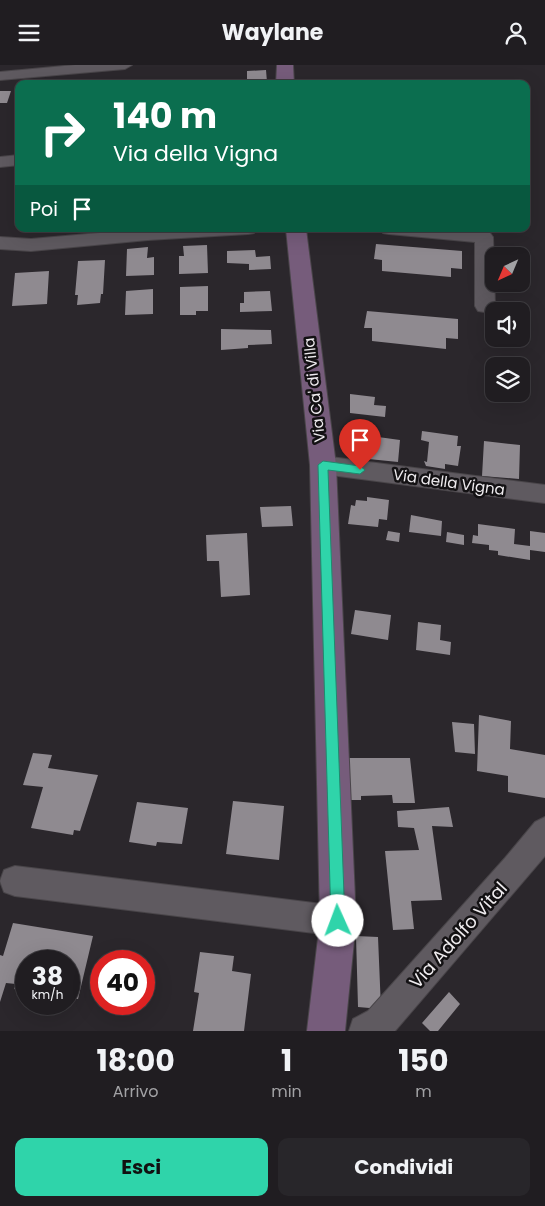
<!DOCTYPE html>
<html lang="it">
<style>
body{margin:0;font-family:Poppins,sans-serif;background:#28262a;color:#f1f3f6;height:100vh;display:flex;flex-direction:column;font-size:19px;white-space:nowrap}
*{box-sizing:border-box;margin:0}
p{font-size:16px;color:#a2a2a5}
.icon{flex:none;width:28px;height:28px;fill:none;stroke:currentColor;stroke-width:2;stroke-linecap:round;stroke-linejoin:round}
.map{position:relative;height:966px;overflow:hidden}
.sheet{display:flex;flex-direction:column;background:#201d21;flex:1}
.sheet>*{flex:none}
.banner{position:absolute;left:15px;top:15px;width:515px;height:152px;border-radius:10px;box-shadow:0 5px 20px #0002,0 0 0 1px #3d3b3f;background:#0b6e4f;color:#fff;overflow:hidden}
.needle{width:32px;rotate:224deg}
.tools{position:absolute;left:485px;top:182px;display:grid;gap:10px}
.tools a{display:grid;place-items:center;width:45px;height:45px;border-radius:10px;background:#201d21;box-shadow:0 5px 20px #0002,0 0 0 1px #3d3b3f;font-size:25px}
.speed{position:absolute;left:15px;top:885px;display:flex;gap:10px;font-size:25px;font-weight:700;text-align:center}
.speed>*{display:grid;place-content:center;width:65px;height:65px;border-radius:50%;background:#201d21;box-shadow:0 5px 20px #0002,0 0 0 1px #3d3b3f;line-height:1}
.speed small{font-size:12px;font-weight:400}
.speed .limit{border:8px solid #d22;background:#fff;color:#111}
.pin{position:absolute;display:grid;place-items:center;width:42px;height:42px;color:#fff;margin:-51px -21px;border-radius:50% 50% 50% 0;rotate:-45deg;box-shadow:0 0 5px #0007}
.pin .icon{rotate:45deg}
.me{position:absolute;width:55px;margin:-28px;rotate:358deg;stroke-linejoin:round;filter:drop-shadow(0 0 4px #0008)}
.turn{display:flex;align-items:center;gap:18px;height:105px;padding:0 15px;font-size:22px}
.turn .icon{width:65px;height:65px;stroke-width:2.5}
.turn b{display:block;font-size:35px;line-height:42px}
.then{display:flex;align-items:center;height:48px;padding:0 15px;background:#0003;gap:10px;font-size:19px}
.eta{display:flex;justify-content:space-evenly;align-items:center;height:85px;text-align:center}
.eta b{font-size:30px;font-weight:700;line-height:35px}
.action{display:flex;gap:10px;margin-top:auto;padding:10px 15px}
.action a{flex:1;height:58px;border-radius:10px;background:#2fd4aa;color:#111;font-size:20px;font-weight:700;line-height:58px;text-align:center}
.action a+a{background:#28262a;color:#f1f3f6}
header{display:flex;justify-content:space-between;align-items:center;height:65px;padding:0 15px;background:#201d21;font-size:22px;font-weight:700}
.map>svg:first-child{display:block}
</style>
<header><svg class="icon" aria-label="menu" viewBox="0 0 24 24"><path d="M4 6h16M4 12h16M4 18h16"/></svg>Waylane<svg class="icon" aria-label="person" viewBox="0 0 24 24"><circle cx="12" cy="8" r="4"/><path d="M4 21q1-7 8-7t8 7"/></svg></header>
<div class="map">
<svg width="545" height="966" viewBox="0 0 545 966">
<rect width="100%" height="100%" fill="#2b272c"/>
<path fill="#8f8a90" d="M266 5 267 17H247V6Z
M0 26H11L7 38H0Z
M376 179 462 186V204L451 203V212L382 206V195L374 194Z
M207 180 208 208 179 209V191H184L183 181Z
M148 182 147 193 154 192V210L126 211 127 184Z
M255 185 256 192 270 191 271 204 249 205V199L227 198V186Z
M105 195 103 229H101L100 238 77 240 78 230H75L78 196Z
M49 206 47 239 12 241 15 208Z
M208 221V246H196V250H180V222Z
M153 224V249L125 250 126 226Z
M270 226 272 246 240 247V238H244V227Z
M367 246 458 254V274L446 273V284L372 276V263H364Z
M221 264 271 265 272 279 248 280V283L221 285Z
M350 329 375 332 374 340 386 341 385 352 350 348Z
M422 366 458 371 457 381H461L458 401 445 399V404L426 401 424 396 427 397 429 377 421 375Z
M349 368 400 375 398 397 349 392 350 379H347Z
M484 376 520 380 519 414 482 411Z
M367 432 389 435 387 455 379 454 378 462 348 459 351 440 355 441 356 435 367 436Z
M291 441 293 461 262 462 260 442Z
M411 450 442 456 441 471 409 467Z
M478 459 515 464 514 479 530 481V466L545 468V487L530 485V495L498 490V486L489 485V480L472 478 473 470 478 471Z
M388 466 400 468 399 477 386 475Z
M447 467 464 470V480L446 477Z
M247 468 250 530 221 532 219 496H207L206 470Z
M355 545 391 550 388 575 351 569Z
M418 557 441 560 440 575 451 577 450 590 416 585Z
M479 650 511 656 510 684 545 690V733L508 727V711L477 706Z
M452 657 474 659 475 689 455 687Z
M33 688 52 690 48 703 98 710 80 766 74 765 73 770 31 763 43 722 23 720Z
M347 693H410L415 738H393L392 730 361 731V735H350Z
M233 736 284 741 279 795 226 789Z
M137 737 188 743 182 779 157 777 156 781 129 777Z
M449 742 453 762 432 761 442 835 411 836 414 864 393 865 385 786 419 785 414 763 398 762 397 746Z
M13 858 93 871 78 934 69 933V896H26V926L14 924 16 919 6 918 0 937V890L3 891Z
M356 871 378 872 381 944 358 942Z
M200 887 234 891 232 906 251 909 244 966H193L199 928 194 927Z
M449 927 460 939 438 966H430L422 958Z"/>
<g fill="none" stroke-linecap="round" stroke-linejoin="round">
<defs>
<path id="street" d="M75 0H132L125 4 0 15V7Z
M19 90V100L0 102V92Z
M145 164H257L254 168 248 169 148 175 31 186 0 184V172L31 174Z
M380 164H452L490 168 493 172 495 241 492 246 485 247 478 246 475 241V177L389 169 383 168Z
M323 391 545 420V438L323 409 315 406 312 400 315 394Z
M545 752V791L395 966H349L353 954 368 946 505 793 535 757Z
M15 801 338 841 349 845 353 856 349 867 338 871 15 831 4 827 0 816 4 805Z"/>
<path id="secondary" d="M277 0H293L294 19H276Z
M286 164H306L336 400 356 856 345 966H307L320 856 310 400Z"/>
</defs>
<use href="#street" stroke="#494549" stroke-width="2"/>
<use href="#secondary" stroke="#494549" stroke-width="2"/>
<use href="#street" fill="#5f5a60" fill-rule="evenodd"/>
<use href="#secondary" fill="#765c7b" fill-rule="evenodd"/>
</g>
<path fill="#2fd4aa" stroke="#1f8a6e" d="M323 396 360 401 365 405 360 409 328 405 345 856 343 861 338 863 333 861 331 856 318 400Z"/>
<g text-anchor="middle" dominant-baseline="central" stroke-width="5" stroke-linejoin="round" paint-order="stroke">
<g font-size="15" fill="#efecef" stroke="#131113">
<text transform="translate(314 325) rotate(-96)">Via Ca' di Villa</text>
<text transform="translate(449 417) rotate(8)">Via della Vigna</text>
</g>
<g font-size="18" fill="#efecef" stroke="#131113">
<text transform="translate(458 870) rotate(-48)">Via Adolfo Vital</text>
</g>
</g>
</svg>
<div class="tools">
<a><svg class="needle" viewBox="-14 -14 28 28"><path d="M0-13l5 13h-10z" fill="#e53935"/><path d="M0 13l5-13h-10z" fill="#a2a2a5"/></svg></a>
<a><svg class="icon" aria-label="sound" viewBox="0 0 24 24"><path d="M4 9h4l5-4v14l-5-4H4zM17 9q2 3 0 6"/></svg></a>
<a><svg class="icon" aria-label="layers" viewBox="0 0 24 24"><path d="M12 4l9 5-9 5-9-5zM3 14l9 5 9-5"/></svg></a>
</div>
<div class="speed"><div>38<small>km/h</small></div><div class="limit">40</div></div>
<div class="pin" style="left:360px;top:405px;background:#d93025"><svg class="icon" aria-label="arrive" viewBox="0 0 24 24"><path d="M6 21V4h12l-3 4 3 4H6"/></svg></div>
<svg class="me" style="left:338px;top:856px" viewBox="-20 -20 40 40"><circle r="19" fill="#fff"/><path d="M0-13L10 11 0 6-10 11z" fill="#2fd4aa"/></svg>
<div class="banner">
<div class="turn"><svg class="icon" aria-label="right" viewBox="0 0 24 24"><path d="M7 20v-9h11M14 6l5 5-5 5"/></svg><div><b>140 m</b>Via della Vigna</div></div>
<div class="then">Poi<svg class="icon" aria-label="arrive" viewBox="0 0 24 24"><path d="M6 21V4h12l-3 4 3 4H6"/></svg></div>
</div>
</div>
<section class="sheet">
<div class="eta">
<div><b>18:00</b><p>Arrivo</p></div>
<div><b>1</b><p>min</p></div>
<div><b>150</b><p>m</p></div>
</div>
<div class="action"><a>Esci</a><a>Condividi</a></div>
</section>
